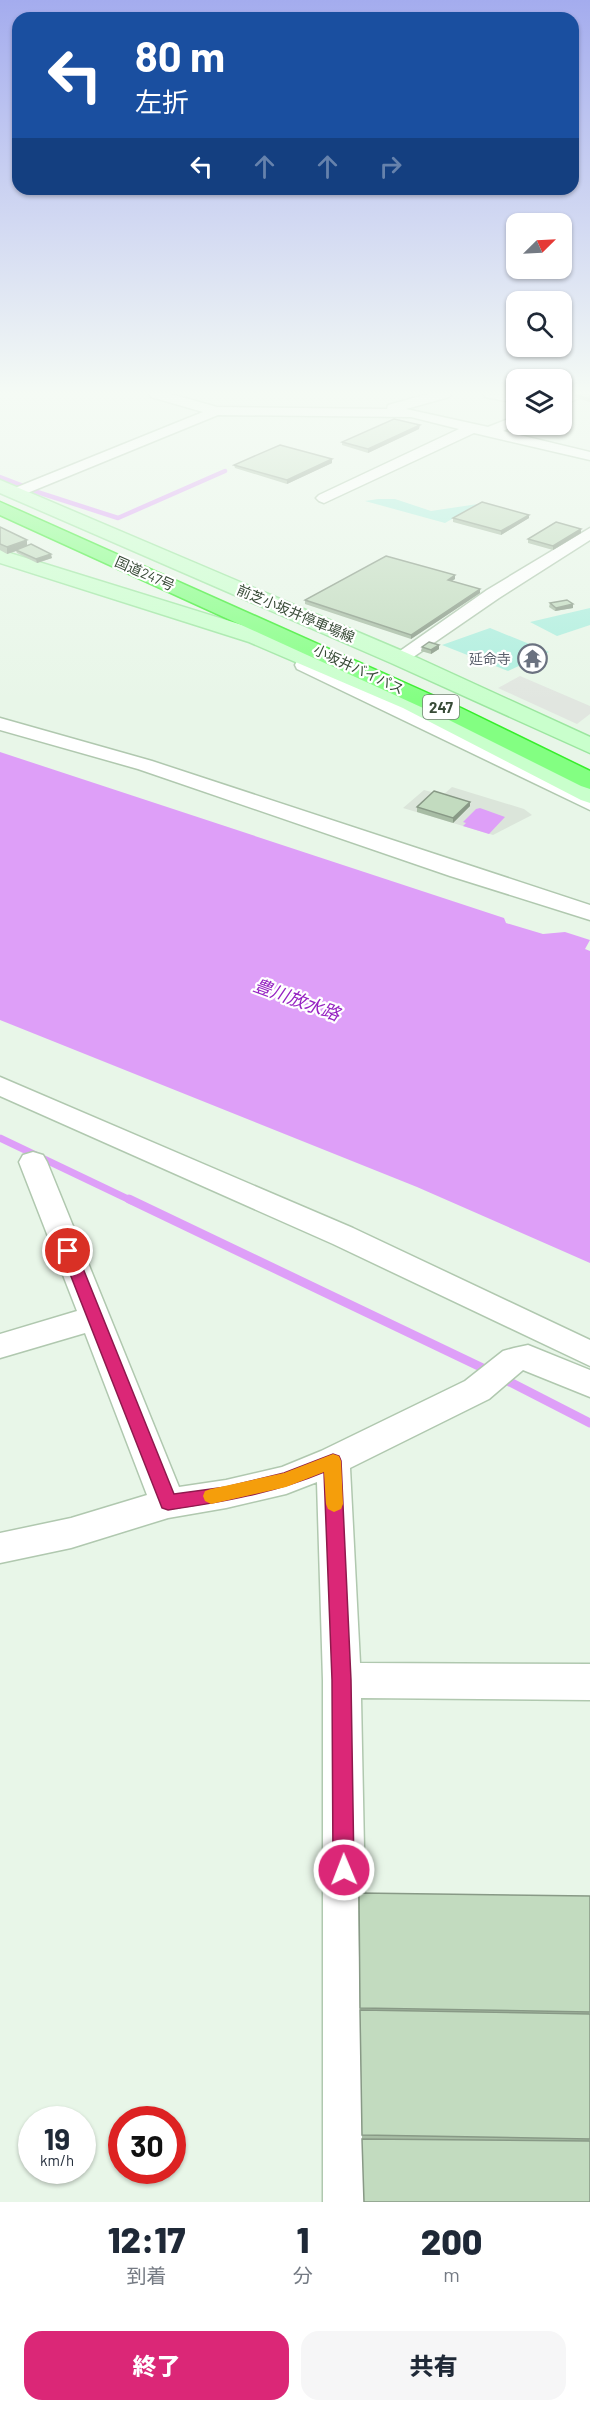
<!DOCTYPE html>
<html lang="ja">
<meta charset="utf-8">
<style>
body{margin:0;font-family:Barlow,"Noto Sans JP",sans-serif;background:#f6f6f7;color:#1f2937;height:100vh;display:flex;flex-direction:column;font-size:22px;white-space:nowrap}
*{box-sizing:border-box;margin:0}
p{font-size:20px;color:#747a83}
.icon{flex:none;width:33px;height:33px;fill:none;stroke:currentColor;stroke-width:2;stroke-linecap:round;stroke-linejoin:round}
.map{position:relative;height:2202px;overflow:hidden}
.details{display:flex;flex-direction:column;background:#fff;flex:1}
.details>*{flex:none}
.top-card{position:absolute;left:12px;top:12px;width:567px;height:183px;border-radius:18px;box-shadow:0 2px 4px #0004;background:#1a4fa0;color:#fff;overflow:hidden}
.needle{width:39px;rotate:66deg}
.fabs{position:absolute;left:506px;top:213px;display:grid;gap:12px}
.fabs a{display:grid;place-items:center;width:66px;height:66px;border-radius:12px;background:#fff;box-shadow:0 2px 4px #0004;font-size:30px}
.speed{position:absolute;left:18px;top:2106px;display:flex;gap:12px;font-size:30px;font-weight:700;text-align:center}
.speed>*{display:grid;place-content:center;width:78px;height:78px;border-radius:50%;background:#fff;box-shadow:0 2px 4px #0004;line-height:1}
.speed small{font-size:15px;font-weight:400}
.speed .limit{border:9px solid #d22;background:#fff;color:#111}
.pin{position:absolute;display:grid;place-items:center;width:51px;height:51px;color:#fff;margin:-26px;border:3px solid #fff;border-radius:50%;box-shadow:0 2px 6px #0007}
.me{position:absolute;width:66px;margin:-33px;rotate:359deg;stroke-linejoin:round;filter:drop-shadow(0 0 4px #0008)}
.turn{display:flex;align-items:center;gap:21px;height:126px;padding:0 24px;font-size:27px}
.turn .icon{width:78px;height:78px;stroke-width:2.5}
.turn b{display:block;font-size:42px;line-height:51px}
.lanes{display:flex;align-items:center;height:57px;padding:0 24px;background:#0003;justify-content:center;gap:30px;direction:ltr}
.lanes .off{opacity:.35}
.eta{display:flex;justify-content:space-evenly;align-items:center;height:102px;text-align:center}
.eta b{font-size:36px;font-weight:800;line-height:42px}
.action{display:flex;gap:12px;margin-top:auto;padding:12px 24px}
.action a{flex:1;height:69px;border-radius:18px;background:#db2777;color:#fff;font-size:24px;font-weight:800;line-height:69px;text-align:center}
.action a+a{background:#f6f6f7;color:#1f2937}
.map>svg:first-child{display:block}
</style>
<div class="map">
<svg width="590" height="2202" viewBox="0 0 590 2202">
<rect width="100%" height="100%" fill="#e8f6e8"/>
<path fill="#dbe5da" d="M452 787 524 809 532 815 493 835 403 808 424 790 443 795Z"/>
<path fill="#adeede" d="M378 499H395L431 511 478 504 445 523 365 501Z
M590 608V625L557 636 530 622Z
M490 628 549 652 508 671 442 645Z"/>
<path fill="#e1e6e0" d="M520 676 590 706V714L577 724 498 688Z"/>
<path fill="#de9ff8" d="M0 752 504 918 506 923 543 934 565 932 590 940 585 949 590 951V1263L417 1187 0 1020Z
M480 808 505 817 489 834 463 826 466 823 463 822 476 809Z"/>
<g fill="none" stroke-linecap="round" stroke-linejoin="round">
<path stroke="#de9ff8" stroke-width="4.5" d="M0 477 26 487
M31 490 118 518 225 471"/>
<path stroke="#de9ff8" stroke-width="7" d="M0 1138 132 1201"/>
<path stroke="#de9ff8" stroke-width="9" d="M129 1199 489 1371
M502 1378 590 1423"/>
<defs>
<path id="minor" d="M149 394H171L217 407 387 409 388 405 428 394H451L449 397 406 409 488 427 516 416 517 424 503 431 590 452V460L474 433 324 503 319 501 316 498 319 495 459 429 411 417 218 415 20 496H10L7 493 10 490 203 412 151 397Z
M483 394 516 395V403L485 397Z
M569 394H588L561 406V397Z
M590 528V540L499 598 406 662H392L390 658 487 590Z
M304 659 522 761 590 796V810L297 669 295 665 297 661Z
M0 718 152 761 590 905V920L450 876 138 769 0 730Z
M0 1077 353 1228 590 1340V1366L333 1244 0 1096Z
M33 1152 43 1155 47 1162 179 1487 226 1480 282 1467 321 1451 465 1381 503 1351 514 1348 528 1345 590 1370V1397L523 1370 489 1399 350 1468 360 1663 590 1664V1700L361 1698 371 2202H323V1680L317 1482 286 1494 226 1508 168 1518 71 1548 0 1563V1533L71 1518 147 1495 85 1333 0 1358V1334L77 1311 19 1162 23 1155Z"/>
<path id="secondary" d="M0 480 407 653 590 737V753L391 663 0 493Z
M0 550 265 632 419 698 590 785V803L581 800 403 708 249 642 0 563Z"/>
<path id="trunk" d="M0 502 461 708 590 771V789L581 786 445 718 0 515Z"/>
</defs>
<use href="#minor" stroke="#b0c8af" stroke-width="3"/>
<use href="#secondary" stroke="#9be69f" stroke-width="3"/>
<use href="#trunk" stroke="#37ed2b" stroke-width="3"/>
<use href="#minor" fill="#fff" fill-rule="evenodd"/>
<use href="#secondary" fill="#c9ffcc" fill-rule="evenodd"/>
<use href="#trunk" fill="#83ff82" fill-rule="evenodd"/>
</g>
<path fill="#a7bca4" d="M590 394V402L576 398V395Z
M419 429 368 453 342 445V442Z
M332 459V463L287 484 235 468 234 465Z
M529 515V518L501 535 453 522V518Z
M0 527 27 540V546L52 558 37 563 17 553 16 551 7 554 0 550Z
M581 529V533L553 550 528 543V539Z
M455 579 452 581 480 593 411 639 305 604V600Z
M550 603 573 608 555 611 549 607Z
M422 647 439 649 431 654 421 651Z
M470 802V806L453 823 417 812V807Z
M590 1896V2202L362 2139 358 1897Z"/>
<path fill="#889986" d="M420 425 419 429 368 453V449Z
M332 459V463L287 484V480Z
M529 515V518L501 535V531Z
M581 529V533L553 550V546Z
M27 540V547L16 550V551L7 554V547Z
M51 554 52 558 37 563 36 559Z
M455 575V579L448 583V580Z
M480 589V593L411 639V635Z
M573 604V608L555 611 556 608Z
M439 645V649L431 654V650Z
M470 802V806L453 823V818Z"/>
<path fill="#c2dbbf" stroke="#889986" stroke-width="1.5" d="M578 394H590V399L576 395Z
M394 419 420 425 368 449 342 442Z
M280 445 332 459 287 480 234 465Z
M482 502 529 515 501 531 453 518Z
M556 522 581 529 553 546 528 539Z
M0 527 27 540 7 547 0 544Z
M31 544 51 554 36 559 16 550Z
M386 556 455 575 448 580 480 589 411 635 305 600Z
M567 600 573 604 556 608 550 603Z
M429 642 439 645 431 650 422 647Z
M434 791 470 802 453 818 417 807Z
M359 1893 590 1896V2012L360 2008Z
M360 2010 590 2014V2139L362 2135Z
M362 2139 590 2141V2202H364Z"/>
<linearGradient id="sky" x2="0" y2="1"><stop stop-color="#a4acee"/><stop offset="0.56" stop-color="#f5fbf5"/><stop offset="1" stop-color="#f5fbf5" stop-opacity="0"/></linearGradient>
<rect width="590" height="702" fill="url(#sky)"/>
<path fill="#db2777" stroke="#8e194d" stroke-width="1.5" d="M68 1246 73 1248 76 1251 174 1494 226 1487 284 1473 333 1454 339 1456 341 1461 351 1680 354 1870 351 1877 344 1880 336 1877 333 1870 332 1680 324 1472C274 1493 222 1502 168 1510L162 1508 61 1251 63 1248Z"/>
<path fill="#f59e0b" d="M333 1454 339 1456 341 1461 343 1504 341 1509 334 1512 328 1509 326 1504 324 1472 286 1487 211 1504 205 1501 203 1496 205 1491 211 1489 284 1473Z"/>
<defs>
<symbol id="temple-ring" viewBox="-11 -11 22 22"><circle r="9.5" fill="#fff" stroke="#6b7280" stroke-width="1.5"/><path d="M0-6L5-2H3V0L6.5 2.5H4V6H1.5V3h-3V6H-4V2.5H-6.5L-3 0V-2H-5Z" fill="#6b7280"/></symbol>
</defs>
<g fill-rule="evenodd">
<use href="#temple-ring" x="516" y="642" width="33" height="33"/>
</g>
<g text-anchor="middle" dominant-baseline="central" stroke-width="4.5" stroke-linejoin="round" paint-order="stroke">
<g font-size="14" fill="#374a36" stroke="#fff">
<text transform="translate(145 573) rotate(24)">国道247号</text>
<text transform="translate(296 613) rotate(23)">前芝小坂井停車場線</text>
<text transform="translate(359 669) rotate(25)">小坂井バイパス</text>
</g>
<g font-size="14" fill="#5b616d" stroke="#fff" text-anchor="end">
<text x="511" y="658">延命寺</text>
</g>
<rect fill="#fff" stroke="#738072" stroke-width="1.5" x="423" y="695" width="36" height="24" rx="4.5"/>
<g font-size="15" font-weight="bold" fill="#374a36">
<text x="441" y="707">247</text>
</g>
<g font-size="18" font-style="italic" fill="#9623c2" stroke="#fff">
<text transform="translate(297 999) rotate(20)">豊川放水路</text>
</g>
</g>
</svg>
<div class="fabs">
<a><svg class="needle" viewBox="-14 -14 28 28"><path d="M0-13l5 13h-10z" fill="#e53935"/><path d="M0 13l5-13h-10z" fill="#747a83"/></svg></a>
<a><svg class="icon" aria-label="search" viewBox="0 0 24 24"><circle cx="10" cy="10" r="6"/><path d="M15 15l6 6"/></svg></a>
<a><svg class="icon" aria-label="layers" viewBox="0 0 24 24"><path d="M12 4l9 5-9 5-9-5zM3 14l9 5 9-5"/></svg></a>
</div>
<div class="speed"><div>19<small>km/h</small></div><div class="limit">30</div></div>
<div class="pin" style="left:68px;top:1251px;background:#d93025"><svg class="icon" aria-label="arrive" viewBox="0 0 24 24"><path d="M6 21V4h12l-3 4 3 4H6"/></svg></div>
<svg class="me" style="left:344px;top:1870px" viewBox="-20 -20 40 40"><circle r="17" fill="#db2777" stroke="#fff" stroke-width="3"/><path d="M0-11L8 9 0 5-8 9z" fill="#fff"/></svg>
<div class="top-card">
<div class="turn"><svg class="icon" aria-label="left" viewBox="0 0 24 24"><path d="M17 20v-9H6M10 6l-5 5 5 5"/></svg><div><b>80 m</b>左折</div></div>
<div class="lanes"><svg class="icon" aria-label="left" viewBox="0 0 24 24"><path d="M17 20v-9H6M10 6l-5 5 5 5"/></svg><svg class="icon off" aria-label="ahead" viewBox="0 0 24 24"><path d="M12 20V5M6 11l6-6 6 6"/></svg><svg class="icon off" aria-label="ahead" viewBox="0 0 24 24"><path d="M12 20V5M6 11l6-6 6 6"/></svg><svg class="icon off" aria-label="right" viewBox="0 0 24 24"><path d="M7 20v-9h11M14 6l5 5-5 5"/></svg></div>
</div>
</div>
<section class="details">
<div class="eta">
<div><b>12:17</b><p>到着</p></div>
<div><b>1</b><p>分</p></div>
<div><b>200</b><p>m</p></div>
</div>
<div class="action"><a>終了</a><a>共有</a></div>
</section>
